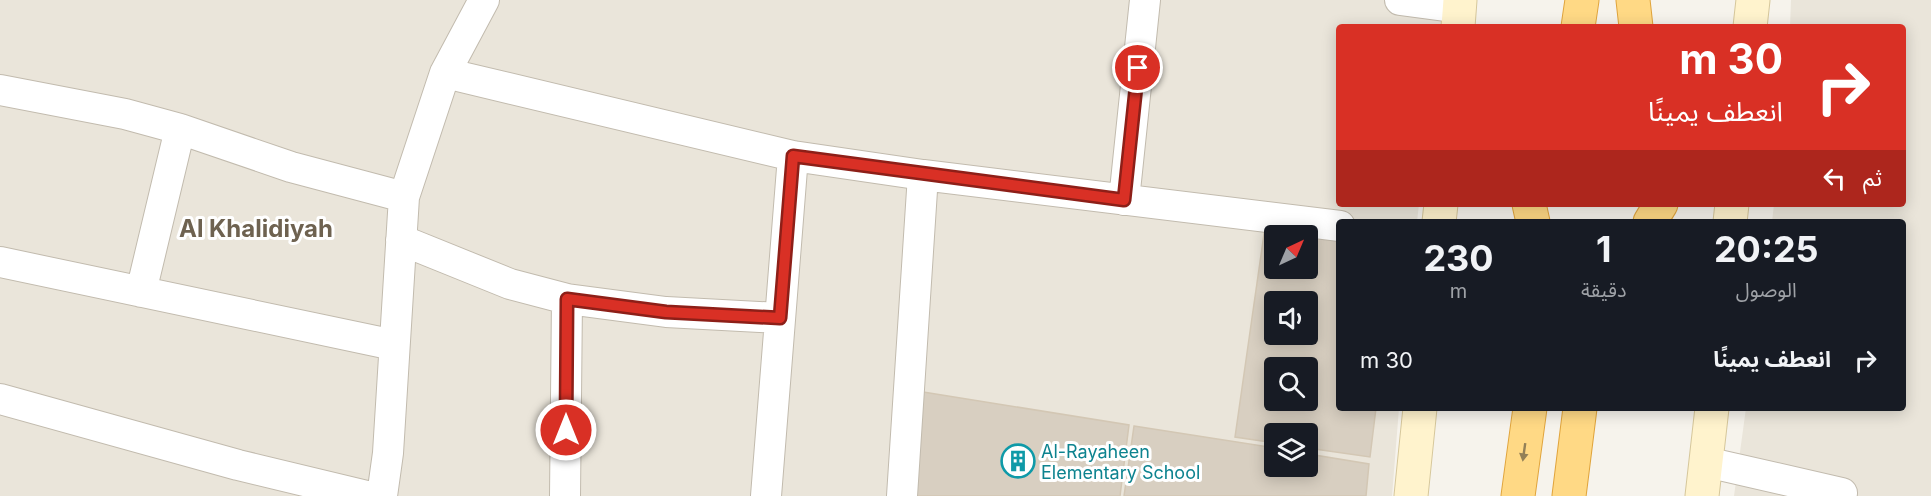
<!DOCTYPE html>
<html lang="ar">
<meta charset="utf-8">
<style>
body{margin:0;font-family:Inter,"Noto Sans Arabic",sans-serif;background:#242831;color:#f1f3f6;direction:rtl;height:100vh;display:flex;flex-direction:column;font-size:22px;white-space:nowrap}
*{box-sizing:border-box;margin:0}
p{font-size:20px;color:#9ea1a6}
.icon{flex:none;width:33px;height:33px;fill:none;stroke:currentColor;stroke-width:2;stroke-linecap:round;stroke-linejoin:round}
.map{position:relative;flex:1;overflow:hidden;direction:ltr}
.details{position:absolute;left:1336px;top:219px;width:570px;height:192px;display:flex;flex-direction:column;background:#171b24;border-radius:6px;box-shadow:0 3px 15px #0003;direction:rtl}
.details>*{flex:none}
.hud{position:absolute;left:1336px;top:24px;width:570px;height:183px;border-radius:6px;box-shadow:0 3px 15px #0003;direction:rtl;background:#d93025;color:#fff;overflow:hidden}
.needle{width:39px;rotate:44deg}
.buttons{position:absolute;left:1264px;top:225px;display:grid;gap:12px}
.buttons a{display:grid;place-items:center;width:54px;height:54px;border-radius:6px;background:#171b24;box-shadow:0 3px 15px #0003;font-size:30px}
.pin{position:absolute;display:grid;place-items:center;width:51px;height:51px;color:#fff;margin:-26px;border:3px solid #fff;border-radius:50%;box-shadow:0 2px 6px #0007}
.me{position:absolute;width:66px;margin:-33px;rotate:0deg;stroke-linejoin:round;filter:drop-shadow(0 0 4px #0008)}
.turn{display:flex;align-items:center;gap:21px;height:126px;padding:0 24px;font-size:27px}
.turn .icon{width:78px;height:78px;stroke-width:2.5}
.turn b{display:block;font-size:42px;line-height:51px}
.then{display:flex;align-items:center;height:57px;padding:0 24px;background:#0003;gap:12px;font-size:22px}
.eta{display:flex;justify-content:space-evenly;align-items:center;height:102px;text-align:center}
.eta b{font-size:36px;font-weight:700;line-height:42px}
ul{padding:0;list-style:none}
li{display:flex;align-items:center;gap:18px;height:78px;padding:0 24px}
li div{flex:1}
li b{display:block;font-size:22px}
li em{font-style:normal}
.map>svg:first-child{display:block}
</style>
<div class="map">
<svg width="1931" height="496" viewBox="0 0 1931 496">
<rect width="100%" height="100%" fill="#f6f3ec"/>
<path fill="#eae5da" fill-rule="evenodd" d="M0 0H1445L1442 27H1340V204H1419L1417 222H1340V408H1399L1392 496H0ZM1275 236H1308V268H1275ZM1275 302H1308V334H1275ZM1275 368H1308V400H1275ZM1275 434H1308V466H1275Z
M1791 0H1931V496H1734L1746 408H1904V222H1772L1774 204H1904V27H1790Z"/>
<path fill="#d8cfc1" stroke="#d3c7b4" stroke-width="1.5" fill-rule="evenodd" d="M1265 227 1340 237V408H1376L1370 457 1308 448V434H1275V443L1235 437ZM1275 236H1308V268H1275ZM1275 302H1308V334H1275ZM1275 368H1308V400H1275Z
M917 391 1129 425 1120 496H909Z
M1134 426 1275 448V466H1308V454L1369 464 1366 496H1124Z"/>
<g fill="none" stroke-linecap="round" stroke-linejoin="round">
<defs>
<path id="minor" d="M1400 0 1460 8
M445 73 793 156 923 175 1340 226
M0 90 125 114 180 129 291 167 404 197
M1124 200 1145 0
M401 240 510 284 567 299 666 312 780 318
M0 262 394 345
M141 292 180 129
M0 399 238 465 367 496
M1706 462 1842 493
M382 496 388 453 404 197 445 73 484 0
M565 496 567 299
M766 496 793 156
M902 496 923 175"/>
<path id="secondary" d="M1458 27 1460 0
M1750 27 1753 0
M1439 222 1441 204
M1730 222 1732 204
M1411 496 1420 408
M1702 496 1712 408"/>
<path id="trunk" d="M1633 0 1636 27
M1578 27 1582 0
M1529 204 1533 222
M1650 222 1661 204
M1518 496 1530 408
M1569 496 1580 408"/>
</defs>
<use href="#minor" stroke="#c2bbae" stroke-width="32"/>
<use href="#secondary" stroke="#d6c79b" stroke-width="35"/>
<use href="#trunk" stroke="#e0a43c" stroke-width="35"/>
<use href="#minor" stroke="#fff" stroke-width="30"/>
<use href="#secondary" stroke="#fff3cd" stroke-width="33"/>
<use href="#trunk" stroke="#ffd985" stroke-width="33"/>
</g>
<defs><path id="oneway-solid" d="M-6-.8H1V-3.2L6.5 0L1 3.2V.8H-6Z" transform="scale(1.5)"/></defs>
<use fill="#938057" href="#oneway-solid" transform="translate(1524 452) rotate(98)"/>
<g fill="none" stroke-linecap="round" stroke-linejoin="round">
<defs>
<path id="route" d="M566 430 567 299 666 312 780 318 793 156 1124 200 1138 68"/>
</defs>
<use href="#route" stroke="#8d1f18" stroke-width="15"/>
<use href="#route" stroke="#d93025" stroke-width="10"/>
</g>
<defs>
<symbol id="building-ring" viewBox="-11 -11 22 22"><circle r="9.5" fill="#fff" stroke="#0f9aa8" stroke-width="1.5"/><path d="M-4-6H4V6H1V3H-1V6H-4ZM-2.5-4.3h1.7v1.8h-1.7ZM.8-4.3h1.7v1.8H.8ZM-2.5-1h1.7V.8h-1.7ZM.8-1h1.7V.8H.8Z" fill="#0f9aa8"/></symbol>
</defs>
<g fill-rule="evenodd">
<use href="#building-ring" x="999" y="442" width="38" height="38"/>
</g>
<g text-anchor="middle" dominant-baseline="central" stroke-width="6" stroke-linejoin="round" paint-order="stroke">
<g font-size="18" fill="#0d838f" stroke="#fff" text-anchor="start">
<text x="1041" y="451">Al-Rayaheen<tspan x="1041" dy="21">Elementary School</tspan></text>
</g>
<g font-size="24" font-weight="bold" fill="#6e6250" stroke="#fff">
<text x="256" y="228">Al Khalidiyah</text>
</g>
</g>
</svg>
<div class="buttons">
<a><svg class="needle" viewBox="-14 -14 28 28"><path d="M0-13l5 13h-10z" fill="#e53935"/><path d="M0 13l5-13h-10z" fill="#9ea1a6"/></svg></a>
<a><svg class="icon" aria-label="sound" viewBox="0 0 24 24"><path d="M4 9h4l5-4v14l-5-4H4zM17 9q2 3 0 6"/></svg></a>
<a><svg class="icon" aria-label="search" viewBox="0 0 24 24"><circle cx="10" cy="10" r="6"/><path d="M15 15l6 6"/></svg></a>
<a><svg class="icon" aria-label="layers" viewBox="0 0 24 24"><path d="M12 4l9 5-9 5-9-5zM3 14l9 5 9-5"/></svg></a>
</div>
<div class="pin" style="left:1138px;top:68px;background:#d93025"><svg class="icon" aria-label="arrive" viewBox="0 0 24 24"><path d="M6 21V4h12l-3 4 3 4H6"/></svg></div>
<svg class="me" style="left:566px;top:430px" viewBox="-20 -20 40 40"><circle r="17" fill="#d93025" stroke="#fff" stroke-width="3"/><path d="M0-11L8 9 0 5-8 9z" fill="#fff"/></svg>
<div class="hud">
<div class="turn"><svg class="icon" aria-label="right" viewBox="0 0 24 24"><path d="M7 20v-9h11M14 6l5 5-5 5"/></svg><div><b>30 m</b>انعطف يمينًا</div></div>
<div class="then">ثم<svg class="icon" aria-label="left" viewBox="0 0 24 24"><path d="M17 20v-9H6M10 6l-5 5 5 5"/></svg></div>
</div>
<section class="details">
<div class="eta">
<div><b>20:25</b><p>الوصول</p></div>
<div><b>1</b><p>دقيقة</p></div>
<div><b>230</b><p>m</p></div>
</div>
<ul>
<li><svg class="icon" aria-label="right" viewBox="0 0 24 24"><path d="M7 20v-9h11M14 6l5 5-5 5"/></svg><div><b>انعطف يمينًا</b></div><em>30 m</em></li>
</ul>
</section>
</div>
